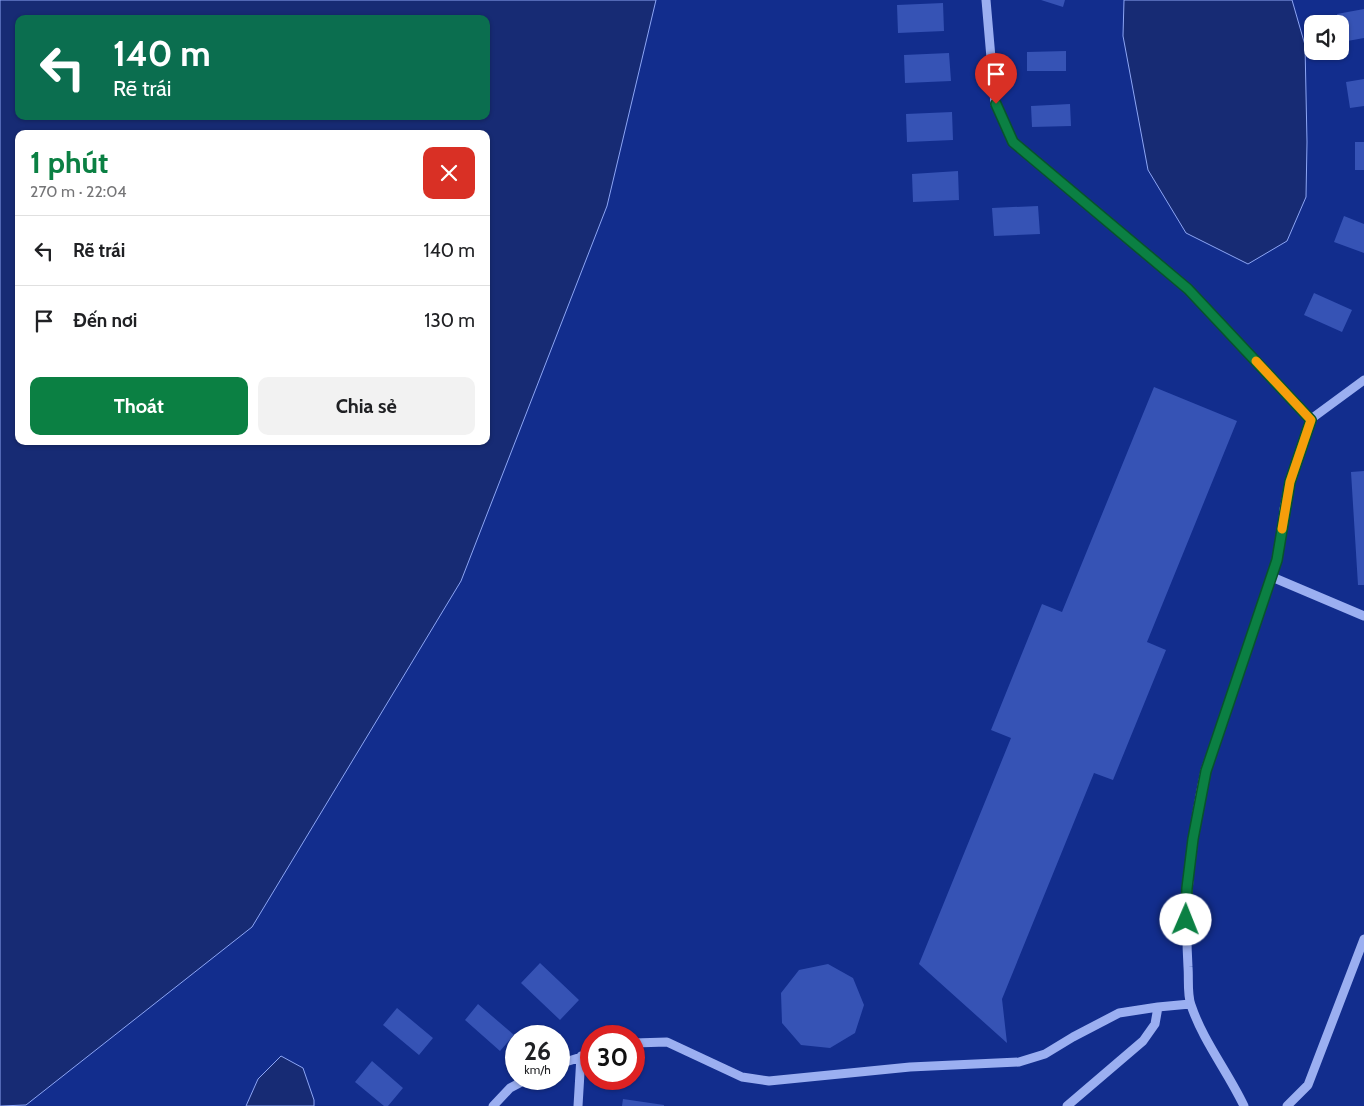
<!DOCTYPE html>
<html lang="vi">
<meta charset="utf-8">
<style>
body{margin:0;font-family:Cabin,sans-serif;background:#f2f2f2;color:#202124;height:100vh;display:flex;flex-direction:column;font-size:19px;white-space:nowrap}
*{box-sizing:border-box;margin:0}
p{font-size:16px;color:#757577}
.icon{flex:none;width:28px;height:28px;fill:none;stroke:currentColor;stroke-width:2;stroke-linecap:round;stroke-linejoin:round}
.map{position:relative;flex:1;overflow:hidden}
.panel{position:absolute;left:15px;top:130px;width:475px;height:315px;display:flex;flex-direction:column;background:#fff;border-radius:10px;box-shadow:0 1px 4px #0004}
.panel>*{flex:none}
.top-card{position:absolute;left:15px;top:15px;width:475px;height:105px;border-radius:10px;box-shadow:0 1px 4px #0004;background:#0b6e4f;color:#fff;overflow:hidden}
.tools{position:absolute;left:1304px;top:15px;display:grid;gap:10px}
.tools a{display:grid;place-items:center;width:45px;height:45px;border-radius:10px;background:#fff;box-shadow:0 1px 4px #0004;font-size:25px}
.speed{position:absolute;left:505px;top:1025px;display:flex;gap:10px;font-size:25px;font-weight:700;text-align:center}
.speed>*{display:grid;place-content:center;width:65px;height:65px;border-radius:50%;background:#fff;box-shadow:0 1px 4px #0004;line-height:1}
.speed small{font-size:12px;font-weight:400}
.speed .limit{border:8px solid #d22;background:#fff;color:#111}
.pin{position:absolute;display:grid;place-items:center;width:42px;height:42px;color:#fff;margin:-51px -21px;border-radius:50% 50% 50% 0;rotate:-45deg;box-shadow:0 0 5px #0007}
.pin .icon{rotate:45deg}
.me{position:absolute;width:55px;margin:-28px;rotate:1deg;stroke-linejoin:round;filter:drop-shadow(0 0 4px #0008)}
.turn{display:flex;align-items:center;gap:18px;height:105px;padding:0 15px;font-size:22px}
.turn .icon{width:65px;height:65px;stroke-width:2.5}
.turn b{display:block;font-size:35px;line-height:42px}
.round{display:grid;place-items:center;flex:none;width:52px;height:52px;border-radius:10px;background:#f2f2f2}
.headline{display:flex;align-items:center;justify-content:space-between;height:85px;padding:0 15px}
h1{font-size:30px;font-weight:800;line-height:38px;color:#0b8043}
.action{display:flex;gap:10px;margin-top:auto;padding:10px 15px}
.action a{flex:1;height:58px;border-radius:10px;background:#0b8043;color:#fff;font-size:20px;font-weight:800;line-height:58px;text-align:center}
.action a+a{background:#f2f2f2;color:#202124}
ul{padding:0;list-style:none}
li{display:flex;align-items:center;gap:15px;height:70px;padding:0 15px;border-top:1px solid #e0e0e0}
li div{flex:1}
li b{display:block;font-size:19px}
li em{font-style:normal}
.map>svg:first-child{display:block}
</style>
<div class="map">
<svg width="1364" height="1106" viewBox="0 0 1364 1106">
<rect width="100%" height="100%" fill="#122d8d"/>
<path fill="#172b74" stroke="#8da6f5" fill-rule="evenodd" d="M0 0H656L607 206 461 581 252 927 26 1105 0 1106ZM19 19H486V116H19ZM19 134H486V441H19Z
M1124 0H1292L1305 45 1307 142 1306 197 1287 241 1248 264 1186 233 1148 170 1123 36Z
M281 1056 303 1068 314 1100V1106H246L258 1079Z"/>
<path fill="#3653b5" d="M1041 0H1065L1063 7Z
M943 3 944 31 898 33 897 5Z
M1364 9V38L1342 42 1337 14Z
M1066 51V71H1027V52Z
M949 53 951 81 905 83 904 55Z
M1364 79V106L1350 108 1346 82Z
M1070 104 1071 126 1032 127 1031 106Z
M952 112 953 140 907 142 906 114Z
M1355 142H1364V170H1355Z
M958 171 959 200 913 202 912 174Z
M1038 206 1040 234 994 236 992 208Z
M1344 216 1364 224V253L1334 242Z
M1314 293 1352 310 1342 332 1304 315Z
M1154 387 1237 421 1147 642 1166 650 1113 780 1094 773 1002 999 1007 1043 919 964 1011 738 991 730 1042 604 1062 612Z
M1364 471V585H1358L1351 472Z
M540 963 579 1000 560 1020 521 983Z
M828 964 853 978 864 1005 855 1033 830 1048 801 1045 782 1023 781 993 799 970Z
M478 1004 514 1035 500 1051 465 1020Z
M397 1008 433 1038 419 1055 383 1025Z
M372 1061 403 1088 388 1106H384L355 1082Z
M623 1099 664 1105V1106H622Z"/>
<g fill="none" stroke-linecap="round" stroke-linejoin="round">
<path stroke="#9baff1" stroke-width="9" d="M986 0 995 104 1013 142 1188 289 1311 419
M1272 577 1364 616
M634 1043 667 1042 742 1077 769 1081 910 1067 1019 1062 1045 1054 1073 1037 1119 1013 1158 1007 1190 1004
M559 1064 591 1054
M493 1106 510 1088 527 1079
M578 1106 581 1056
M1067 1106 1143 1041 1155 1024 1158 1007
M1244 1106C1228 1072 1203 1041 1191 1005 1187 994 1189 979 1188 967 1184 901 1191 836 1205 771L1272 577 1281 540 1284 509 1290 482 1311 419 1364 380
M1287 1106 1308 1085 1364 939"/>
</g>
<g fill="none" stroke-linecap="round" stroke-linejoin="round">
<defs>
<path id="route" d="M996 104 1013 142 1188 289 1311 420 1290 482 1277 560 1206 771 1193 839 1187 888 1186 920"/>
</defs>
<use href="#route" stroke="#07532c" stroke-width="12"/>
<use href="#route" stroke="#0b8043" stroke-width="9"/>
<path stroke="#f59e0b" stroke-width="9" d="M1256 361 1311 420 1290 482 1282 529"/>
</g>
</svg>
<div class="tools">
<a><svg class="icon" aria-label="sound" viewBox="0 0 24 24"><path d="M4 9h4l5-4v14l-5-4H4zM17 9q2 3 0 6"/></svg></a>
</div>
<div class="speed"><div>26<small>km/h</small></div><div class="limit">30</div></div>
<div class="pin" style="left:996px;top:104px;background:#d93025"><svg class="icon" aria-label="arrive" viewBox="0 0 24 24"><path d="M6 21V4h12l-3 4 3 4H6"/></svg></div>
<svg class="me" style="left:1186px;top:920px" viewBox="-20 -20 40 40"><circle r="19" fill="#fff"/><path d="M0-13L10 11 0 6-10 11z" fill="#0b8043"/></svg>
<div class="top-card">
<div class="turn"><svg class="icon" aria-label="left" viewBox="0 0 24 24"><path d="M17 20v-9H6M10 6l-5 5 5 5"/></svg><div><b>140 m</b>Rẽ trái</div></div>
</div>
<section class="panel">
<div class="headline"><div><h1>1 phút</h1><p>270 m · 22:04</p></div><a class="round" style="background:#d93025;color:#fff"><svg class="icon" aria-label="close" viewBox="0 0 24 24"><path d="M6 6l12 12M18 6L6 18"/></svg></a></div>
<ul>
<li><svg class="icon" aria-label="left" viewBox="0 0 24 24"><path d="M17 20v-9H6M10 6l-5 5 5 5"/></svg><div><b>Rẽ trái</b></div><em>140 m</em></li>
<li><svg class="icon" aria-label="arrive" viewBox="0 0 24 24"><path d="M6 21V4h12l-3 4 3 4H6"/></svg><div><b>Đến nơi</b></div><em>130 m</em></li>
</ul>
<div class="action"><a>Thoát</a><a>Chia sẻ</a></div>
</section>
</div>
